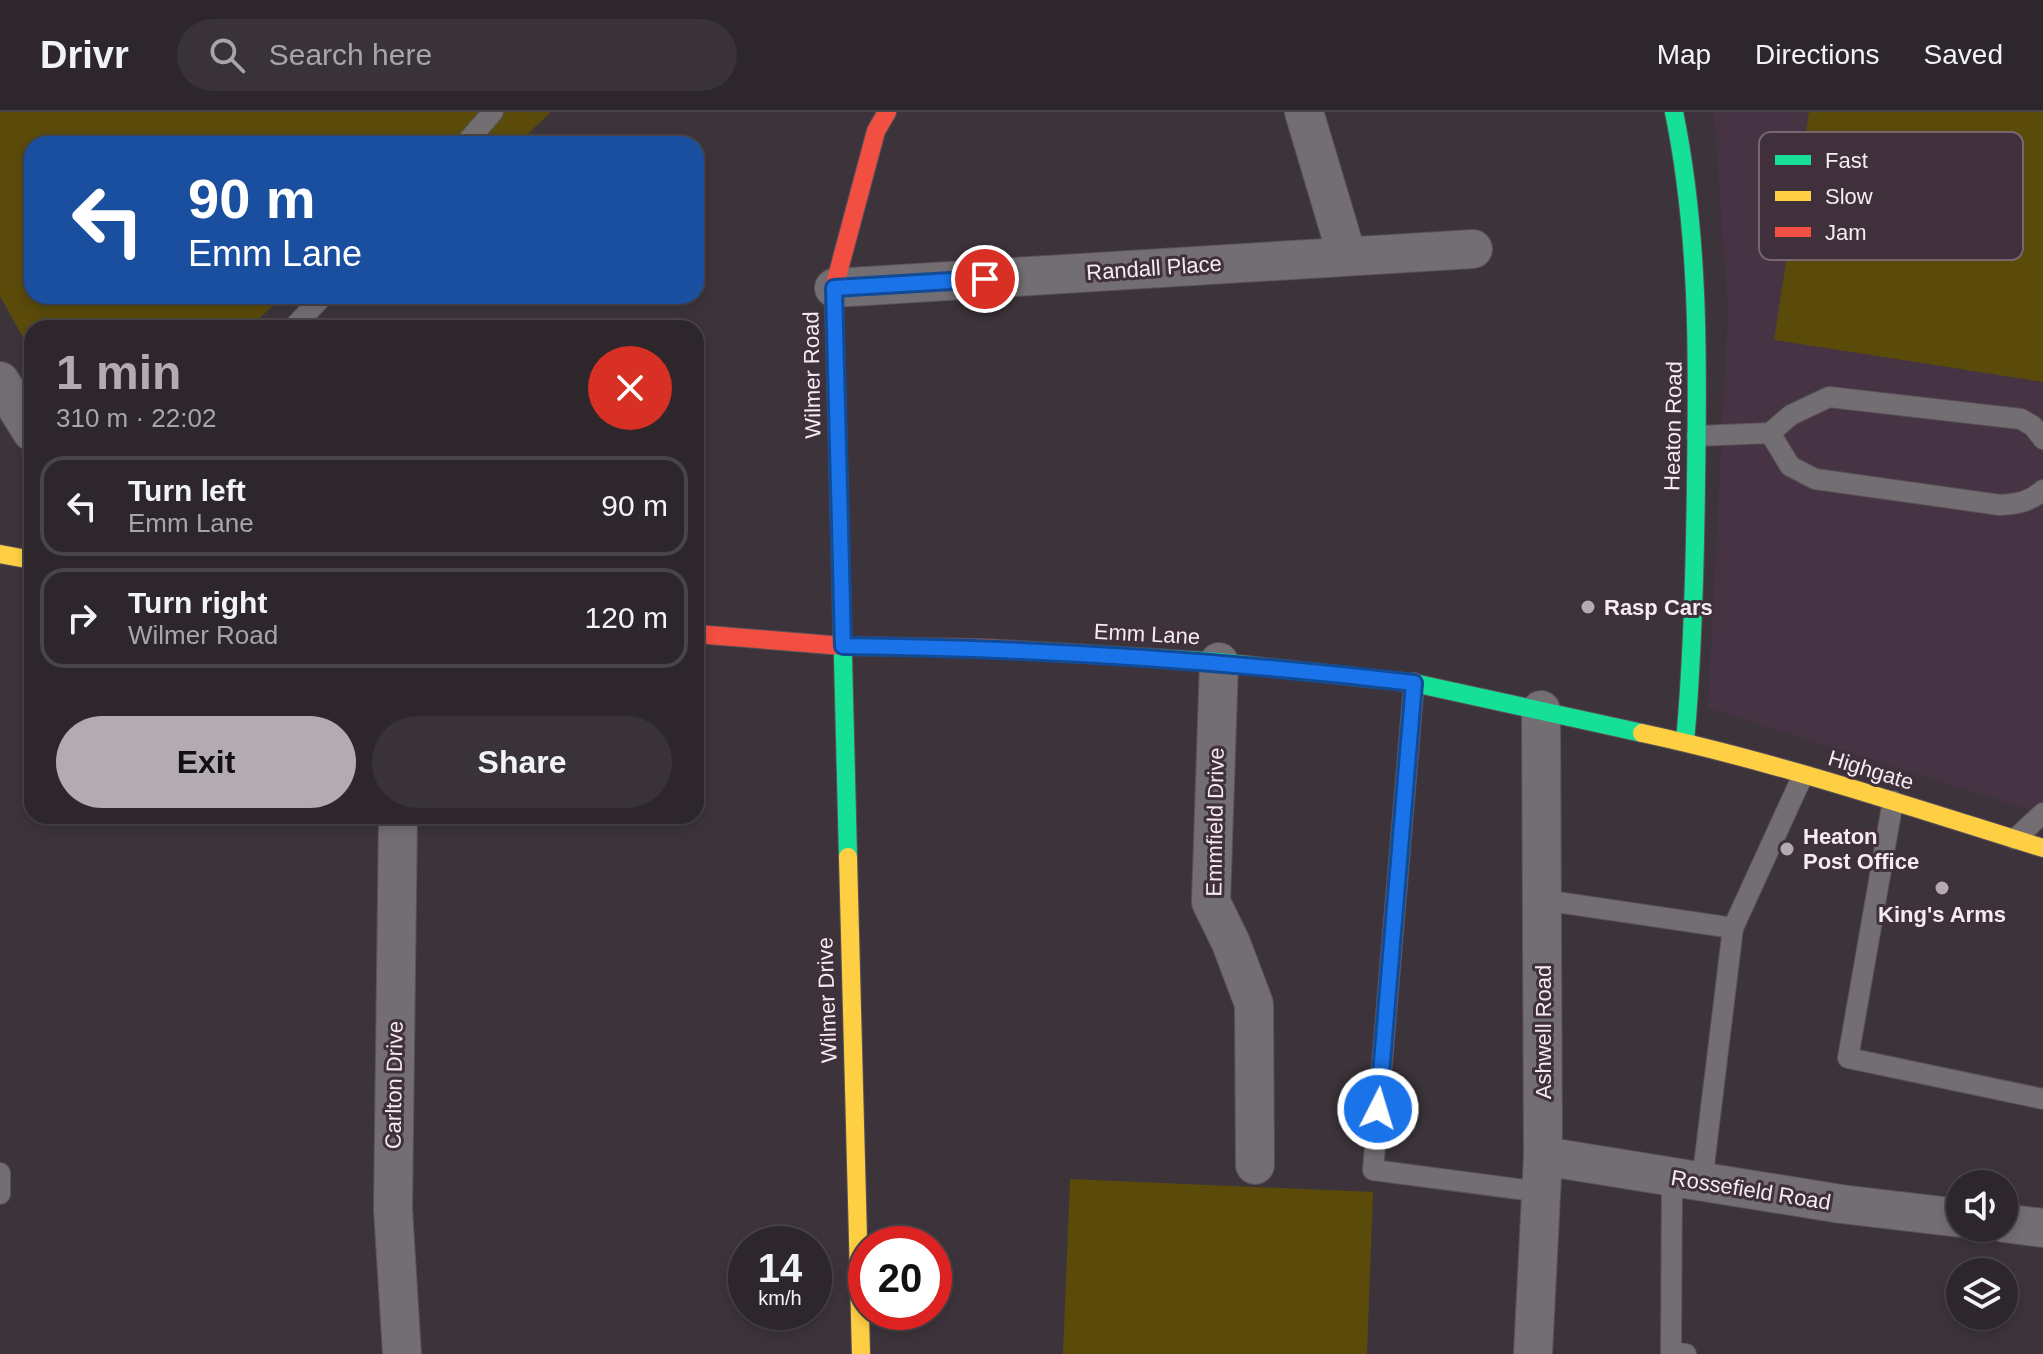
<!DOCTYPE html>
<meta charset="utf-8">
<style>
body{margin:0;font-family:Arial,sans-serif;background:#393338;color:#f1f3f6;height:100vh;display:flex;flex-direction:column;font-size:30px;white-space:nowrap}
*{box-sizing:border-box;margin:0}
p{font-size:26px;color:#a7a5a9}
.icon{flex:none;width:44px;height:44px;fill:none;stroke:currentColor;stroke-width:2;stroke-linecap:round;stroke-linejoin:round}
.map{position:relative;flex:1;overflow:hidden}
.details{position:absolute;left:24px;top:208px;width:680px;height:504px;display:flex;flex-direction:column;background:#2d272c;border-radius:24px;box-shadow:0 4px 12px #0003,0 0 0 2px #484448}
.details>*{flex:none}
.hud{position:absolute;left:24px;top:24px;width:680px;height:168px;border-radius:24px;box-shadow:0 4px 12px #0003,0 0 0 2px #484448;background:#1a4fa0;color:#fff;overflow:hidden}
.controls{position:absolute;left:1946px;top:1058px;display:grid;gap:16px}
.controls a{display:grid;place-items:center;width:72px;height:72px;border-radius:50%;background:#2d272c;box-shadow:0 4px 12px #0003,0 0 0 2px #484448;font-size:40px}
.speed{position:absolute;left:728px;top:1114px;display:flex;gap:16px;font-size:40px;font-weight:700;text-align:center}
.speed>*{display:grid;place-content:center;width:104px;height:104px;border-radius:50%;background:#2d272c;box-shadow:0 4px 12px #0003,0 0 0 2px #484448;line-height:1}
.speed small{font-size:20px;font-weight:400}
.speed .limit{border:12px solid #d22;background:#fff;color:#111}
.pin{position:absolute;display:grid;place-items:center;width:68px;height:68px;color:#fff;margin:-34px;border:4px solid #fff;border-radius:50%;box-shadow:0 2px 8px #0007}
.me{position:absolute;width:88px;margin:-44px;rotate:5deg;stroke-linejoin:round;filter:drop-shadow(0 0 6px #0008)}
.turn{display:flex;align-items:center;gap:28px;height:168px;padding:0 32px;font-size:36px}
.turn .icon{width:104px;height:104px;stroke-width:2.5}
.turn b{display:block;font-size:56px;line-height:68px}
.round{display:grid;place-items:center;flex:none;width:84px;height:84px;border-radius:42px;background:#393338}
.summary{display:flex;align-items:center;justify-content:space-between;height:136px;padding:0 32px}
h1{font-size:48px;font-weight:700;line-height:60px;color:#b4abb2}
.button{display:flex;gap:16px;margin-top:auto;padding:16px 32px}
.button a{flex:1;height:92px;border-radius:48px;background:#b4abb2;color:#111;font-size:32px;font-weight:700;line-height:92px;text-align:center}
.button a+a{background:#393338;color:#f1f3f6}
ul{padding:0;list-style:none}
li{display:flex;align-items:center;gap:24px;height:100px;margin:0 16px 12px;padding:0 16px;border:4px solid #484448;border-radius:24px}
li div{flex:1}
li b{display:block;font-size:30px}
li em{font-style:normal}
header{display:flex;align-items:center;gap:48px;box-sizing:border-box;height:112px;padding:0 40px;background:#2d272c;border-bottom:2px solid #484448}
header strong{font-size:38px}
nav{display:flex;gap:44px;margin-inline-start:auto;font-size:28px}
.search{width:560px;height:72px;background:#393338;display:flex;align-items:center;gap:20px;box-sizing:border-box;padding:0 28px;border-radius:44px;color:#a7a5a9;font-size:30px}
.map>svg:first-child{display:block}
</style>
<header>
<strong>Drivr</strong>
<div class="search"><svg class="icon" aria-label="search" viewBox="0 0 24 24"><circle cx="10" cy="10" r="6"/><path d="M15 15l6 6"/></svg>Search here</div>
<nav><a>Map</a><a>Directions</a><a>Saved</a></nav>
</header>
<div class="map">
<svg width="2043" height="1242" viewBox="0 0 2043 1242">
<rect width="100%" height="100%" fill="#3c343a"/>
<path fill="#463343" d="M1714 0H2043V702L1708 596 1728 198Z"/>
<path fill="#5a4b0b" d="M0 0H551L517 32H32V184H283L249 216H32V242L0 184Z
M1809 0H2043V270L1774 228Z
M1070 1067 1373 1080 1367 1242H1063Z"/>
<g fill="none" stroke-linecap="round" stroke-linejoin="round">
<defs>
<path id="lane" d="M465 32 493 0
M293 216 323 184
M1770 321 1790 354 1815 367 2000 393C2017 392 2030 390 2043 378
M1697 324 1770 321 1791 303 1829 285 2021 307 2033 314 2043 327
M1414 571 1373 1058 1541 1080
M1893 689 1848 946 2043 987
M2015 727 2043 701
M1543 788 1733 816
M0 1061V1082
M1672 1065 1671 1239 1686 1242
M1702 1070 1733 816 1803 663"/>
<path id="street" d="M1304 0 1347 144
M834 176 1473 137
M0 269 32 320
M1219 550 1211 790 1231 831 1254 892 1255 1053
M398 704 393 1097 402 1242
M1543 1044 1841 1092 1960 1106
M2004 1111 2043 1116
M1533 1242 1543 1044 1541 598"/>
<path id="fast" d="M1674 0C1699 122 1698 245 1696 369 1695 456 1693 543 1685 630
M834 185 848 745
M1072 541 1219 550 1414 571 1642 621"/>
<path id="slow" d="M0 442 32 448
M1642 621C1777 650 1911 695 2043 736
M848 745 861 1242"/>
<path id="jam" d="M834 185V176L876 19 887 0
M696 522 843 534 981 536 1072 541"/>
</defs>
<use href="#lane" stroke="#595258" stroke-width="22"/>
<use href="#street" stroke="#595258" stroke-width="40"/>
<use href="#fast" stroke="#595258" stroke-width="20"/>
<use href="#slow" stroke="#595258" stroke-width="20"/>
<use href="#jam" stroke="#595258" stroke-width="20"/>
<use href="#lane" stroke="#736e72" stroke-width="20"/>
<use href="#street" stroke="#736e72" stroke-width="38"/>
<use href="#fast" stroke="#16e098" stroke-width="18"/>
<use href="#slow" stroke="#ffcf43" stroke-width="18"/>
<use href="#jam" stroke="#f24e42" stroke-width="18"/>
</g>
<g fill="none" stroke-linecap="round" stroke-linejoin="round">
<defs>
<path id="route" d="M985 167 834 176 843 534C1034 536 1224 549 1414 571L1378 997"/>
</defs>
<use href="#route" stroke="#114b97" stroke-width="20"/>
<use href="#route" stroke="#1a73e8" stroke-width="14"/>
</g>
<g fill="#b4abb2" stroke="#3f303c" stroke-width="3">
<circle cx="1588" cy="495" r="8"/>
<circle cx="1787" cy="737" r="8"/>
<circle cx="1942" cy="776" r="8"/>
</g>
<g text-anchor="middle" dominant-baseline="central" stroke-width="6" stroke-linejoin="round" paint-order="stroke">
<g font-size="22" fill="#f5ebf3" stroke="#3f303c">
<text transform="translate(1154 156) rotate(-4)">Randall Place</text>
<text transform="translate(812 263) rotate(-91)">Wilmer Road</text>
<text transform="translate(1673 314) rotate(-89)">Heaton Road</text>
<text transform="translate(1147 522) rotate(3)">Emm Lane</text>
<text transform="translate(1871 658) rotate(17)">Highgate</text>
<text transform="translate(1215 710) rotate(-89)">Emmfield Drive</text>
<text transform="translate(827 888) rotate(-92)">Wilmer Drive</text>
<text transform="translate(1543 920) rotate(-90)">Ashwell Road</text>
<text transform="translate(394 973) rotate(-89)">Carlton Drive</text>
<text transform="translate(1751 1078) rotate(9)">Rossefield Road</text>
</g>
<g font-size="22" font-weight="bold" fill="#f5ebf3" stroke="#3f303c" text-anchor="start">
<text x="1604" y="495">Rasp Cars</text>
<text x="1803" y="724">Heaton<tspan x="1803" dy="25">Post Office</tspan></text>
<text x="1942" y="802" text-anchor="middle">King's Arms</text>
</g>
</g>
<rect x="1759" y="20" width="264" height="128" rx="12" fill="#3f303c" stroke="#766873" stroke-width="2"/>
<rect x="1775" y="43" width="36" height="10" fill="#16e098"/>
<rect x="1775" y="79" width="36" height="10" fill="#ffcf43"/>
<rect x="1775" y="115" width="36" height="10" fill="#f24e42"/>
<g font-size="22" fill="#f5ebf3">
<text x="1825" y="56">Fast</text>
<text x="1825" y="92">Slow</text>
<text x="1825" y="128">Jam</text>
</g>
</svg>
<div class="controls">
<a><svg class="icon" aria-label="sound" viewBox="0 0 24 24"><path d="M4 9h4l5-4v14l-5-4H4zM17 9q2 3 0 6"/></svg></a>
<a><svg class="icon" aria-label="layers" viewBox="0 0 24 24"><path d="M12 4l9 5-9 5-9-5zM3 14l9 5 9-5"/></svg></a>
</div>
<div class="speed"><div>14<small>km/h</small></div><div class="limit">20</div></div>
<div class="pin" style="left:985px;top:167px;background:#d93025"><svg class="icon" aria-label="arrive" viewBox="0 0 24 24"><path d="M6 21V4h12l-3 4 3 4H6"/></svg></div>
<svg class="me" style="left:1378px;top:997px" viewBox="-20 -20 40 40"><circle r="17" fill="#1a73e8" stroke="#fff" stroke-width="3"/><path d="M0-11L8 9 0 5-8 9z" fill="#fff"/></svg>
<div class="hud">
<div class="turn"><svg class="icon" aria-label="left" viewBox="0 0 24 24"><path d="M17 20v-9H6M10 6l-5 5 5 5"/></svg><div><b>90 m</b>Emm Lane</div></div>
</div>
<section class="details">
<div class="summary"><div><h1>1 min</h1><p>310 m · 22:02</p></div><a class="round" style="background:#d93025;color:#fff"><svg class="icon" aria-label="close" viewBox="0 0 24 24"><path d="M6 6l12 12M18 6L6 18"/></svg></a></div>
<ul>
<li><svg class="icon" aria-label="left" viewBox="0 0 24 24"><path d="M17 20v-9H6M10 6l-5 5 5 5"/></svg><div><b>Turn left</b><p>Emm Lane</p></div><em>90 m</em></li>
<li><svg class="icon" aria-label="right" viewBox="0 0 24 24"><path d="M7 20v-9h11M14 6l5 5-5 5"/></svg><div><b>Turn right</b><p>Wilmer Road</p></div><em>120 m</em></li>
</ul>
<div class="button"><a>Exit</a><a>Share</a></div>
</section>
</div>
